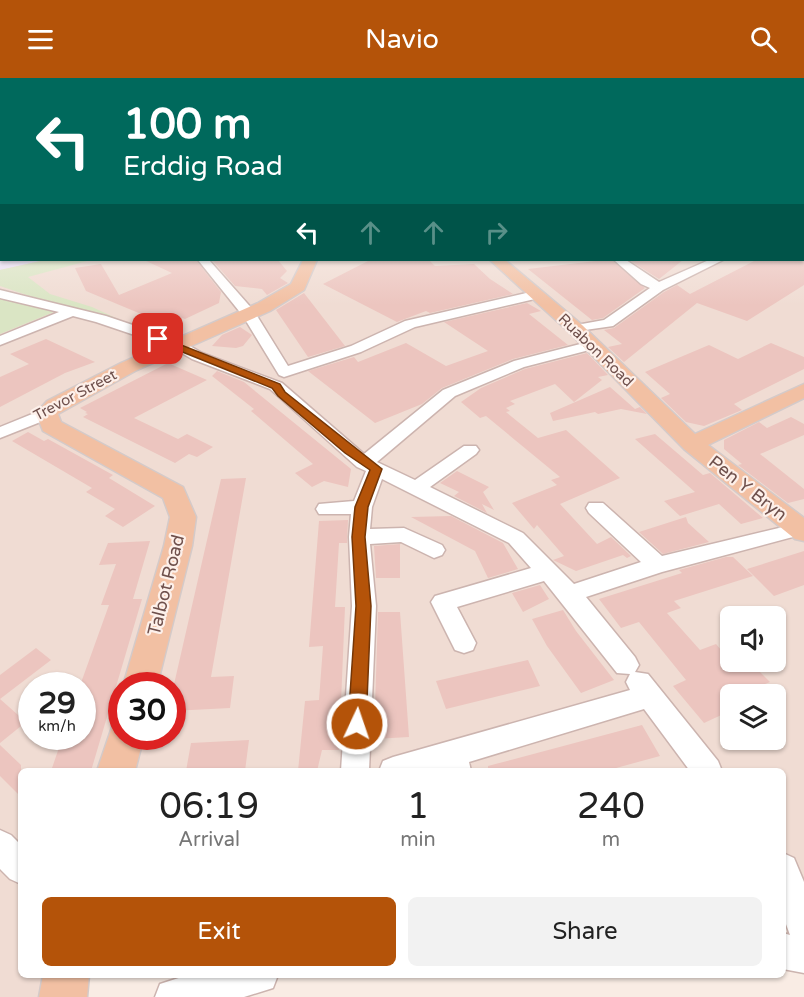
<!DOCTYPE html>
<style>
body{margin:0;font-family:"Varela Round",sans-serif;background:#f2f2f2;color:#222;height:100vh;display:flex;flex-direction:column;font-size:22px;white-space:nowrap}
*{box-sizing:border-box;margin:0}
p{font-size:20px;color:#767676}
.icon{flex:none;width:33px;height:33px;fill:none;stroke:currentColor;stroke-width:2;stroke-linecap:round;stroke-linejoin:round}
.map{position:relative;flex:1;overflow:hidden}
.side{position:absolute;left:18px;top:690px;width:768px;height:210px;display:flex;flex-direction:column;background:#fff;border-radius:9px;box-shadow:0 2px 4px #0004}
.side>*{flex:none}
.banner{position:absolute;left:0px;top:0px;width:804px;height:183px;box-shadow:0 2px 4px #0004;background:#00695c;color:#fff;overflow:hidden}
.fabs{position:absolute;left:720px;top:528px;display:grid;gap:12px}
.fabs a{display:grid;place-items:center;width:66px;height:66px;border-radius:9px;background:#fff;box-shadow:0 2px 4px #0004;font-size:30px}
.speed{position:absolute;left:18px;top:594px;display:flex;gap:12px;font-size:30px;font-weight:700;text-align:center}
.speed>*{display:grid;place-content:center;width:78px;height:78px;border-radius:50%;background:#fff;box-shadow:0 2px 4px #0004;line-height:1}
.speed small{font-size:15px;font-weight:400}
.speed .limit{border:9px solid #d22;background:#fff;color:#111}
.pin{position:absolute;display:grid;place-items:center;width:51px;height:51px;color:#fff;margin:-26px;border-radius:12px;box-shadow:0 3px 9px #0006}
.me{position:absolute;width:66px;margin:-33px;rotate:3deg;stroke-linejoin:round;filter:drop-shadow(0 0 4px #0008)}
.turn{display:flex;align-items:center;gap:21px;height:126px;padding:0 24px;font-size:27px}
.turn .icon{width:78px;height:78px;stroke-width:2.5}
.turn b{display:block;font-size:42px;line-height:51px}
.lanes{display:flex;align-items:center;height:57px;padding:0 24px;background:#0003;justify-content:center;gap:30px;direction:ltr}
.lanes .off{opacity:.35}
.eta{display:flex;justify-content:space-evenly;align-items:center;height:102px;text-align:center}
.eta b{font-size:36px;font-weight:600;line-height:42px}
.cta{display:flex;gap:12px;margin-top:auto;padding:12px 24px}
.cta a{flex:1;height:69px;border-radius:9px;background:#b45309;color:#fff;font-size:24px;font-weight:600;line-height:69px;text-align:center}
.cta a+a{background:#f2f2f2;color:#222}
header{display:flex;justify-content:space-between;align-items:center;height:78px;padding:0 24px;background:#b45309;color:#fff;font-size:27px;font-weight:600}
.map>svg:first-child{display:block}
</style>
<header><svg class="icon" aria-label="menu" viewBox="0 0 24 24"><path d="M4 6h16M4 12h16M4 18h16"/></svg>Navio<svg class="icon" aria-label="search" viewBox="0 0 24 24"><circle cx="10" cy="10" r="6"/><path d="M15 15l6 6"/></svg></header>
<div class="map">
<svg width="804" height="919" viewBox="0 0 804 919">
<rect width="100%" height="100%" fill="#f9ece4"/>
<path fill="#f0dcd3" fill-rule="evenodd" d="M0 98 2 182H792L804 185V847H783V693H21V897H66L63 919H0ZM730 538H776V584H730ZM32 608H82V658H32ZM122 608H172V658H122ZM730 616H776V662H730Z"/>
<path fill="#e9e1f6" d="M0 98 2 182H45L0 192Z"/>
<path fill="#dae5c4" d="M45 182H91L28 199 50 216 92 229 116 240 74 233 0 208V192Z
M0 218 54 234 0 256Z"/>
<path fill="#ecc5bf" d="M144 182H196L221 214 219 225 185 241 179 239 165 246 86 213 75 190 101 186 119 217 172 195Z
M212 182H278L287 193 280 200 288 205 267 217 262 211 235 208Z
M370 182H429L435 188 474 186 490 201 513 216 430 235 426 233 397 244 323 206Z
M604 182H612L645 210 603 240 592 242 528 191Z
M629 182H683L659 201Z
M756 182H804V207L747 243 697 225 624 284 608 269 622 266 604 252 614 250 664 214 677 207 690 216Z
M304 215 345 268 308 279 276 232Z
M527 225 541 233 529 236 568 267 513 281 442 310 422 326 375 345 308 293 354 279 358 284 406 265 446 288 488 273 444 244Z
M240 249 252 257 243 268 236 270 212 268 222 257Z
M46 261 95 284 65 295 0 329V299L29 286 10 276Z
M771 265 804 279V291L734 326 742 332 704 348 686 344 661 320 670 316 645 294 709 267 738 281Z
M587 275 608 297 598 299 602 302 574 324 555 306 510 323 515 326 506 330 510 333 506 334 538 360 566 352 620 400 560 426 597 466 611 459 631 478 627 480 623 477 576 493 553 482 564 478 537 447 534 451 512 425 557 407 551 402 560 399 486 338 480 340 461 324 481 310 525 291Z
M168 285 207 302 134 340 178 361 187 356 213 369 197 379 189 376 175 385 83 339 88 336 85 335 87 334 80 330Z
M217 293 244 304 351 391 348 409 324 403 312 409 295 395 313 386 251 333 254 331 212 298Z
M610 309 635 331 640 329 647 336 621 331 598 336 595 334 553 343 550 335Z
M791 339 804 346V357L760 376 804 411V421L788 425 738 387 742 386 724 371V362L759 344 767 350Z
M28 354 44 363 48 361 113 397 109 400 155 428 123 449 105 438 115 431 86 414 92 410 12 363Z
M655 356 703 397 710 395 763 440 741 446 719 426 680 438 664 423 695 414 635 361Z
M457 393 489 409 483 414 494 432 482 426 487 435 454 418 459 414 440 405Z
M246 400 211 599 234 598 230 630 172 633V615L221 401Z
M451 438 503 465 518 491 488 500 475 473 411 439Z
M686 439 688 445 709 464 663 476 639 454Z
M348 442 347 465H339L335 529H345L339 672H322L317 693H298L305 623 319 622 323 568 309 569 319 443Z
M150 463 133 521H142L91 693H51L63 658H82V602L109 527H101L116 486 99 487 108 465Z
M400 466V500H376L374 468Z
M804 473V507L774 518 747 491Z
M726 479H733L753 498 674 523 681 530 667 535 700 572 716 566 735 588 750 584 770 604 741 616H730V633L704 645 673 608 686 602 639 544 621 550 599 521 682 495 679 492Z
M540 507 549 521 523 534 512 515Z
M563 532 576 553 614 602 581 615 547 568 532 541Z
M378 534H400L409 659 374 661Z
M36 570 51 582 0 621 26 644 0 665V597Z
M528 582 540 608 446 631 436 603Z
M642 647 660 678 605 693H488V688Z
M249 662 245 693H186L191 665Z
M0 667 21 687V719L0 698Z"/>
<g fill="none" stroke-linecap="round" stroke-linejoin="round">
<defs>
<path id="minor" d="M802 148H804L802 155Z
M198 182H209L254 233 288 288 351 268 405 243 535 213 541 217 539 220 415 249 361 274 284 299 279 297 243 238Z
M614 182H626L659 204 709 182H723L663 212 613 248 571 254V248L604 242 650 210 641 206Z
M0 212 106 238 183 264 202 275 282 305 364 376 443 312 514 283 592 263 597 264 599 267 597 270 524 289 455 318 377 384 415 402 464 368H476L479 372 476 376 430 409 523 455 574 506 641 484 589 435 586 430 589 425H603L662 478 804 444V456L662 494 586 519 635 579 639 587 635 594 648 596 718 683 722 693H690L644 631 469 684 471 693H379L383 683 393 679 630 612 626 604 630 596 617 595 544 503 457 529 476 565 473 572 464 575 455 572 431 524 435 518 531 490 509 465 382 401 372 429 370 451 404 450 442 467 445 472 442 477 434 480 401 464 370 466 376 528 369 693H341L352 528 349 459 351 436H319L316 431 319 426 354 423 366 393 357 389 270 311 192 281 173 270 96 244 73 238 0 267V258L59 234 0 220Z
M47 330 53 331 55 335 53 339 0 360V349Z
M0 752 11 757 21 767V806L10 801 0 791Z
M783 775 794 780 804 804V895L783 891V855L790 857 783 838Z
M188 897H278L273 910 244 919H155L160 906Z"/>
<path id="major" d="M802 112H804V120H802Z
M303 182H317L304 212 270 233 135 293 58 336 61 344 183 409 196 439 192 468 157 608H123L164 468 170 439 163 420 43 353 36 335 47 323 121 285 258 225 291 206Z
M490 182H505L582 247 695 356 804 306V320L708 367 804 440V463L795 461 684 371 570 255Z
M122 643V658H144L135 693H97L113 646Z
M43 897H89L87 919H39Z"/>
</defs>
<use href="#minor" stroke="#ccb4af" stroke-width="3"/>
<use href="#major" stroke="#d4cac9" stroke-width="3"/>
<use href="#minor" fill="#fff" fill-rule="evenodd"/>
<use href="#major" fill="#f2c0a3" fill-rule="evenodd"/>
</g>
<linearGradient id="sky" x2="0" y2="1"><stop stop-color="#96c6e4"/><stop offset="0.43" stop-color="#fcf6f3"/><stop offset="1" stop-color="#fcf6f3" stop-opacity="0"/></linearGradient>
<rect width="804" height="227" fill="url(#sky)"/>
<path fill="#b45309" stroke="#753606" stroke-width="1.5" d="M155 259H161L280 306 285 314 382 391 368 429 365 459 371 528 366 646 364 651 357 654 351 651 348 646 356 528 352 459 355 429 370 392 345 375 278 318 272 310 155 263Z"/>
<g text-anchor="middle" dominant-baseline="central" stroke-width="4.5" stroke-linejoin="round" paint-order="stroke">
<g font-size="15" fill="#6f504c" stroke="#fdf0ea">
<text transform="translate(596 272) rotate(44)">Ruabon Road</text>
<text transform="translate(75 317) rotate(-28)">Trevor Street</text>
</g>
<g font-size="18" fill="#6f504c" stroke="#fdf0ea">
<text transform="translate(748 410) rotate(38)">Pen Y Bryn</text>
<text transform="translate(166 507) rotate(-76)">Talbot Road</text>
</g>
</g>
</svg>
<div class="fabs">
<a><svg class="icon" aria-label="sound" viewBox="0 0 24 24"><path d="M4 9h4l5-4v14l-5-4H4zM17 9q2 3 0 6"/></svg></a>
<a><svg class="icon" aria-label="layers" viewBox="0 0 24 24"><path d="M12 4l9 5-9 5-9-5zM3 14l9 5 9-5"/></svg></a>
</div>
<div class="speed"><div>29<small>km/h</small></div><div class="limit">30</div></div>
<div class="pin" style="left:158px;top:261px;background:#d93025"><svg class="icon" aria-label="arrive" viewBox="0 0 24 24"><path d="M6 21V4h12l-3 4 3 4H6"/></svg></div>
<svg class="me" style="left:357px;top:646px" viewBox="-20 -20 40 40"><circle r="17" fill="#b45309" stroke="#fff" stroke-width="3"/><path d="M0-11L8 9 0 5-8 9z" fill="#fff"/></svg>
<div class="banner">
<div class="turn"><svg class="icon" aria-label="left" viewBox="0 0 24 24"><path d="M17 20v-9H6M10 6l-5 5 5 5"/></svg><div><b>100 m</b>Erddig Road</div></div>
<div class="lanes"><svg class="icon" aria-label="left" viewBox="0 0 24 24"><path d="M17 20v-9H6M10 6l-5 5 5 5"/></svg><svg class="icon off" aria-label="ahead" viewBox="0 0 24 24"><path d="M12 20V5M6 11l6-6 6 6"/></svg><svg class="icon off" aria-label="ahead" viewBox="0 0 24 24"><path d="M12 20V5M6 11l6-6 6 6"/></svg><svg class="icon off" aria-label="right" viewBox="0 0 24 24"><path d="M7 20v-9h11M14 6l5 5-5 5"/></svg></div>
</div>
<section class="side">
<div class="eta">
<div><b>06:19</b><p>Arrival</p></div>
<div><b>1</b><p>min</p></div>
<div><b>240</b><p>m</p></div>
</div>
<div class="cta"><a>Exit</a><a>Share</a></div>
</section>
</div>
